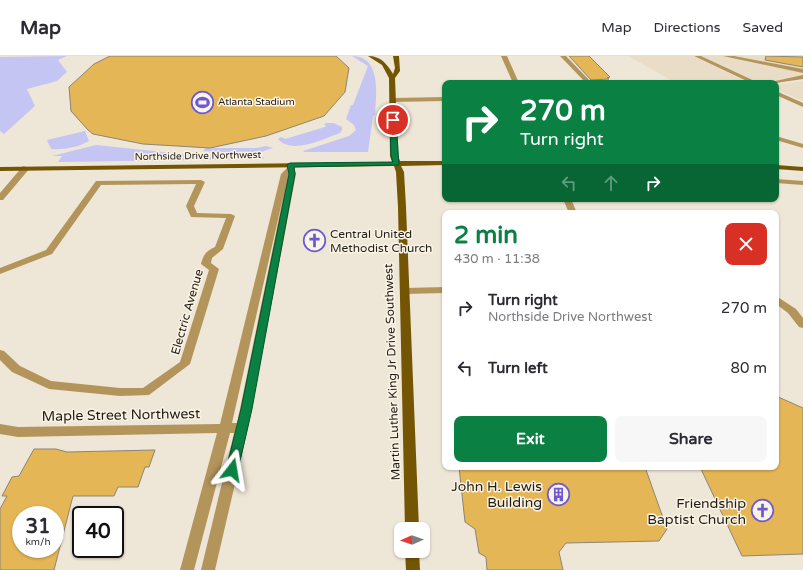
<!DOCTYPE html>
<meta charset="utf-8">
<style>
body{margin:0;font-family:"Varela Round",sans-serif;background:#f7f7f7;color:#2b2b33;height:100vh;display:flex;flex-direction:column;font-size:15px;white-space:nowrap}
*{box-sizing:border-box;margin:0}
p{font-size:13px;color:#7c7c81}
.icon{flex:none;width:22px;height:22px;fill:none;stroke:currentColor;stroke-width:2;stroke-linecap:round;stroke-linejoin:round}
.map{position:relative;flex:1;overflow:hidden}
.panel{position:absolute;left:442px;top:154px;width:337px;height:260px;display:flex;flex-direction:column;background:#fff;border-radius:8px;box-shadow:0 1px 3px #0004}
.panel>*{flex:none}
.guide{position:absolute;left:442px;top:24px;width:337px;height:122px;border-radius:8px;box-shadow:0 1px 3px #0004;background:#0b8043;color:#fff;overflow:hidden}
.needle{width:26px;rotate:268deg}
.buttons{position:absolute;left:394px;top:466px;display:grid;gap:8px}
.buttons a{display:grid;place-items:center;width:36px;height:36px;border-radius:8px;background:#fff;box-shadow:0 1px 3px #0004;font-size:20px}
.speed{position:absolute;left:12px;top:450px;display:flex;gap:8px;font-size:20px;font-weight:700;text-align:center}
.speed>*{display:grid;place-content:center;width:52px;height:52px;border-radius:50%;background:#fff;box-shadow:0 1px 3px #0004;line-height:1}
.speed small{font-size:10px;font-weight:400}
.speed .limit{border:2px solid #111;border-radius:6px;background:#fff;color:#111}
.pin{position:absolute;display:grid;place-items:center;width:34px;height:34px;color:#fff;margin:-17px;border:2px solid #fff;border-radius:50%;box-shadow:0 1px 4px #0007}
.me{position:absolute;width:44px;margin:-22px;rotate:14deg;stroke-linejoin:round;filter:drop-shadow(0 0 3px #0008)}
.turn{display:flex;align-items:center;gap:14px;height:84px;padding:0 12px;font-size:18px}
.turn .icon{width:52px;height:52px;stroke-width:2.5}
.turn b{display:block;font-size:28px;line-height:34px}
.lanes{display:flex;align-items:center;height:38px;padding:0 12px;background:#0003;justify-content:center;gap:20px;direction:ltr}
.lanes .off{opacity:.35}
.round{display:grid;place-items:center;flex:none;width:42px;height:42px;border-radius:8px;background:#f7f7f7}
.head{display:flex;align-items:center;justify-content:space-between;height:68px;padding:0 12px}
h1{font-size:24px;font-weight:700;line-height:30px;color:#0b8043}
.primary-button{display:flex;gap:8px;margin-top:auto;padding:8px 12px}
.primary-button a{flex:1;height:46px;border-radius:8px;background:#0b8043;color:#fff;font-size:16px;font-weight:700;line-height:46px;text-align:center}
.primary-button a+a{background:#f7f7f7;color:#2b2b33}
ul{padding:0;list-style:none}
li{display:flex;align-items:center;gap:12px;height:60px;padding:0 12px}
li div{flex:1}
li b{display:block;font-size:15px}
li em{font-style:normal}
header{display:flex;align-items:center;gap:24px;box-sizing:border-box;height:56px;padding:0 20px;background:#fff;border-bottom:1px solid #e1e1e2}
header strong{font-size:19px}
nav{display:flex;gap:22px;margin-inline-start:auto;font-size:14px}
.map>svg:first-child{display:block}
</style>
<header>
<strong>Map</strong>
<nav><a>Map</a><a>Directions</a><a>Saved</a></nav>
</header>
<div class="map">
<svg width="803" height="514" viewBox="0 0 803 514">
<rect width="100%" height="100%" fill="#eee6d7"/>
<path fill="#e9ddc7" d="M628 0H693L749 27H676Z
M702 0H803V20L760 27Z
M803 25V45L776 33V29Z"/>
<path fill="#c5c5f3" d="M67 0 58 4 67 16 57 25 27 33 35 50 4 78 0 75V1Z
M352 0C382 0 376 40 375 59L373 60 368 96H304L303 95 349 80 356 74 354 69 346 63 351 49H353L368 10Z
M326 67H334L342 71V74L340 77C323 83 292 99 278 83L281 81 285 83 325 71 326 70 324 68Z
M85 75 89 85C79 91 64 94 51 93L47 84Z
M96 89 211 101H264L263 103 58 106 62 100H52Z
M266 90 273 92 258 97 203 95 206 92H256Z"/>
<path fill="#e4b655" stroke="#8c8577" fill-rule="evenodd" d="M110 0H336L349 12 345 36 324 60 266 80 210 92 143 88 93 78 88 74 71 55 69 31 94 8Z
M569 0H589L610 21 607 22 609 23 591 24Z
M766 0 803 1V11L765 4Z
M776 340 803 352V498L742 500 700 411H776Z
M34 393H56L67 396 155 394 149 411H145L138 431H118L114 440H73L54 514H0V453L7 440H2L12 421 19 420ZM21 459H55V493H21Z
M459 411H645L667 473 659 485 566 487 559 496 563 514H487L486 501 479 497 475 473 465 466Z"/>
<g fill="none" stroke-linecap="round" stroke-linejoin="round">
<path fill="#b3955b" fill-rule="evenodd" d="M501 0H507L519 27H513Z
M560 0H566L592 27H586Z
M694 0H701L759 27H751Z
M723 0H734L803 13V17Z
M803 19V23L776 27H766Z
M776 35 803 47V51L776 39Z
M445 41V45L393 46 390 44 393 42Z
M776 80 803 88V92L776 84Z
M287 107H293L296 118 248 372 215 514H201L234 377H230L194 514H180L217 377 18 381 0 378V368L18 371 220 368 281 118 287 112ZM284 137 240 353 237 367H232Z
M23 110 30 112 3 144H0V137Z
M776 123 803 125V129L776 127Z
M201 124 205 126 194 150 197 157 231 158 235 160 223 193 212 202 211 207 219 213 190 308 149 339 120 340 49 333 12 316 0 304V294L4 295 20 310 51 325 120 332H143L180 306 209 214 201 208C203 199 207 194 215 191L226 162 191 161 186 150 196 128 101 129 52 198 0 218V212L46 194 96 125Z
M563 143H571L577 157H569Z
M445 231V237L405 238 400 235 405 232Z
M776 240 796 253 803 262V272L799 271 788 257 776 248Z"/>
<path fill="#745503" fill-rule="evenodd" d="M368 0C381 0 387 8 393 18L395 12 393 0H399L400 15 395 22 398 100 400 105H445V109L401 110 404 116 406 151 419 473H405L398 151 396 116 394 110 0 115V111L392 106 390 100 389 22 382 9Z
M776 109 803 111V115L776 113Z
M405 495H419L420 514H406Z"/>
</g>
<path fill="#0b8043" stroke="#07532c" d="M393 62 396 64 399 109 294 111 295 118 252 353 238 414 236 417 232 419 228 417 226 414 241 353 289 118 287 109 290 107 393 106 391 100 390 64Z"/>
<defs>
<symbol id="stadium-ring" viewBox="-11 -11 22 22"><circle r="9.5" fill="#fbf3e4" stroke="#6b5ad4" stroke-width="1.5"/><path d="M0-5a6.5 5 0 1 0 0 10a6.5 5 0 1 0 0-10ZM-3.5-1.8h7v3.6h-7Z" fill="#6b5ad4"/></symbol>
<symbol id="church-ring" viewBox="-11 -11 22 22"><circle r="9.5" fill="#fbf3e4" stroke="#6b5ad4" stroke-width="1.5"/><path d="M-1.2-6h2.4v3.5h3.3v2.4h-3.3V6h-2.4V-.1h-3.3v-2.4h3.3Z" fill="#6b5ad4"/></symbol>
<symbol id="building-ring" viewBox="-11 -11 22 22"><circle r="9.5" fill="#fbf3e4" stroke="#6b5ad4" stroke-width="1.5"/><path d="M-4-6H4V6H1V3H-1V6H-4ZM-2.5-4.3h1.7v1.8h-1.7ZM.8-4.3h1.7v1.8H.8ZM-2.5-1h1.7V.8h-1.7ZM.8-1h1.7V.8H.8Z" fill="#6b5ad4"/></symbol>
</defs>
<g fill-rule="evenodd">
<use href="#stadium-ring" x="190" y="34" width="25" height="25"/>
<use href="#church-ring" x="302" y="172" width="25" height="25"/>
<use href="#building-ring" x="546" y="426" width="25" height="25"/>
<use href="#church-ring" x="750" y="442" width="25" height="25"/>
</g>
<g text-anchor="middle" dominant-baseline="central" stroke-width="3" stroke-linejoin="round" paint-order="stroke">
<g font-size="10" fill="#201d18" stroke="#fbf3e4" text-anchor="start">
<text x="218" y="46">Atlanta Stadium</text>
</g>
<g font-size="10" fill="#201d18" stroke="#fbf3e4">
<text transform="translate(198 100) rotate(-1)">Northside Drive Northwest</text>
</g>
<g font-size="12" fill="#201d18" stroke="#fbf3e4" text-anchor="start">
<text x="330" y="178">Central United<tspan x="330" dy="14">Methodist Church</tspan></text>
</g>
<g font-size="12" fill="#201d18" stroke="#fbf3e4">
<text transform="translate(187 256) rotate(-74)">Electric Avenue</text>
<text transform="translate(392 316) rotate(-92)">Martin Luther King Jr Drive Southwest</text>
</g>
<g font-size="14" fill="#201d18" stroke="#fbf3e4">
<text transform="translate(121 359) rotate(-1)">Maple Street Northwest</text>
</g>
<g font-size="14" fill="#201d18" stroke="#fbf3e4" text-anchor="end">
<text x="542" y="430">John H. Lewis<tspan x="542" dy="16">Building</tspan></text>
<text x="746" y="447">Friendship<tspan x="746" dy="16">Baptist Church</tspan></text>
</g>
</g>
</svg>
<div class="buttons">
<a><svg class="needle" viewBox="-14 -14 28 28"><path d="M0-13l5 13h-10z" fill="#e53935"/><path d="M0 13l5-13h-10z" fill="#7c7c81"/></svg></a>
</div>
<div class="speed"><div>31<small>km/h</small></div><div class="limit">40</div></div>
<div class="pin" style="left:393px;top:64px;background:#d93025"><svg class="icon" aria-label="arrive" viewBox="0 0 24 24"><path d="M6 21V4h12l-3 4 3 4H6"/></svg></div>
<svg class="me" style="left:232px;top:414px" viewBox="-20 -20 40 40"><path d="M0-17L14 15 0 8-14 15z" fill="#0b8043" stroke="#fff" stroke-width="4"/></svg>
<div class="guide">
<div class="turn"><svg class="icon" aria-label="right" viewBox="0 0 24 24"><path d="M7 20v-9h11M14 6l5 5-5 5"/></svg><div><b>270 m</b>Turn right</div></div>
<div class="lanes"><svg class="icon off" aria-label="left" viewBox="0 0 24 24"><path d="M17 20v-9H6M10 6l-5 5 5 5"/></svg><svg class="icon off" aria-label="ahead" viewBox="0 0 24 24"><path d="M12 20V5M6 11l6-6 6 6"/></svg><svg class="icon" aria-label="right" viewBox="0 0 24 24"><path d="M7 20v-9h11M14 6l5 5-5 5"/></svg></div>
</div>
<section class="panel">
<div class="head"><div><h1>2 min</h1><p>430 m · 11:38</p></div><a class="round" style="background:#d93025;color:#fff"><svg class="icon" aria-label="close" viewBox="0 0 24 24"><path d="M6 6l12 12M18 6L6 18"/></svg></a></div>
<ul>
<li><svg class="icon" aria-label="right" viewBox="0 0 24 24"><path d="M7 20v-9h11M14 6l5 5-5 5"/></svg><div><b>Turn right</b><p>Northside Drive Northwest</p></div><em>270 m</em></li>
<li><svg class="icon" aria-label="left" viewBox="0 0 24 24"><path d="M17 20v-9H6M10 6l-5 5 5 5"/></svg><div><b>Turn left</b></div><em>80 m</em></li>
</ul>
<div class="primary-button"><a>Exit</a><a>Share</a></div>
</section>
</div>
